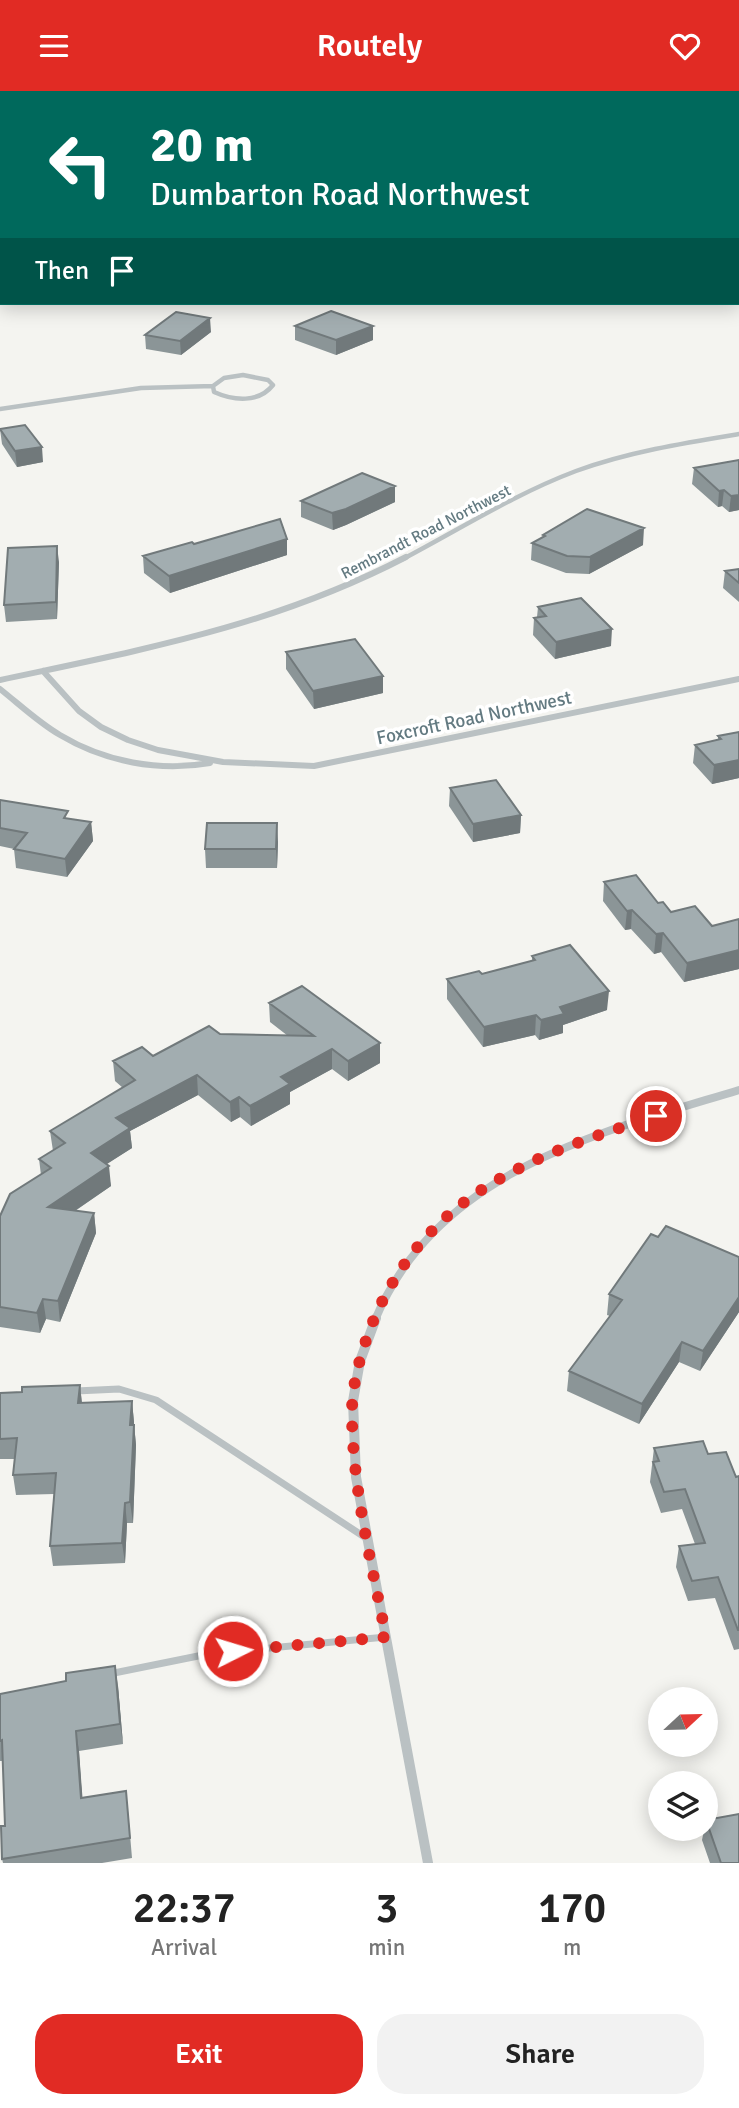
<!DOCTYPE html>
<style>
body{margin:0;font-family:Signika,sans-serif;background:#f2f2f2;color:#222;height:100vh;display:flex;flex-direction:column;font-size:26px;white-space:nowrap}
*{box-sizing:border-box;margin:0}
p{font-size:23px;color:#767676}
.icon{flex:none;width:38px;height:38px;fill:none;stroke:currentColor;stroke-width:2;stroke-linecap:round;stroke-linejoin:round}
.map{position:relative;height:1772px;overflow:hidden}
.details{display:flex;flex-direction:column;background:#fff;flex:1}
.details>*{flex:none}
.banner{position:absolute;left:0px;top:0px;width:740px;height:214px;box-shadow:0 4px 18px #0003;background:#00695c;color:#fff;overflow:hidden}
.needle{width:46px;rotate:68deg}
.tools{position:absolute;left:648px;top:1596px;display:grid;gap:14px}
.tools a{display:grid;place-items:center;width:70px;height:70px;border-radius:50%;background:#fff;box-shadow:0 4px 18px #0003;font-size:35px}
.pin{position:absolute;display:grid;place-items:center;width:60px;height:60px;color:#fff;margin:-30px;border:4px solid #fff;border-radius:50%;box-shadow:0 2px 7px #0007}
.me{position:absolute;width:77px;margin:-38px;rotate:85deg;stroke-linejoin:round;filter:drop-shadow(0 0 5px #0008)}
.turn{display:flex;align-items:center;gap:24px;height:147px;padding:0 35px;font-size:32px}
.turn .icon{width:91px;height:91px;stroke-width:2.5}
.turn b{display:block;font-size:49px;line-height:60px}
.then{display:flex;align-items:center;height:66px;padding:0 35px;background:#0003;gap:14px;font-size:26px}
.eta{display:flex;justify-content:space-evenly;align-items:center;height:119px;text-align:center}
.eta b{font-size:42px;font-weight:600;line-height:49px}
.action{display:flex;gap:14px;margin-top:auto;padding:14px 35px}
.action a{flex:1;height:80px;border-radius:28px;background:#e12b24;color:#fff;font-size:28px;font-weight:600;line-height:80px;text-align:center}
.action a+a{background:#f2f2f2;color:#222}
header{display:flex;justify-content:space-between;align-items:center;height:91px;padding:0 35px;background:#e12b24;color:#fff;font-size:32px;font-weight:600}
.map>svg:first-child{display:block}
</style>
<header><svg class="icon" aria-label="menu" viewBox="0 0 24 24"><path d="M4 6h16M4 12h16M4 18h16"/></svg>Routely<svg class="icon" aria-label="heart" viewBox="0 0 24 24"><path d="M12 20l-8-8c-3-5 5-10 8-4 3-6 11-1 8 4z"/></svg></header>
<div class="map">
<svg width="739" height="1772" viewBox="0 0 739 1772">
<rect width="100%" height="100%" fill="#f4f4f0"/>
<g fill="none" stroke-linecap="round" stroke-linejoin="round">
<defs>
<path id="secondary" d="M0 58 2 59V71L0 70Z
M738 62H739V74H738Z"/>
</defs>
<use href="#secondary" stroke="#adb5b7" stroke-width="4"/>
<path stroke="#bac1c3" stroke-width="7" d="M76 1300 119 1298 156 1309 366 1447
M109 1583 208 1563 386 1546"/>
<path stroke="#bac1c3" stroke-width="3.5" d="M169 0 171 2
M675 0 677 2"/>
<path stroke="#bac1c3" stroke-width="4.5" d="M243 284 268 289 273 294C259 312 234 310 214 301L213 295 224 287Z
M0 318 141 297 213 295
M403 468C460 438 515 403 576 380 628 361 684 352 739 343"/>
<path stroke="#bac1c3" stroke-width="6" d="M43 580 79 620 101 636 128 649 158 659 223 671 314 675 739 588
M0 589C145 558 273 535 406 466
M0 598C19 613 39 632 60 644 105 671 159 681 210 672"/>
<path stroke="#bac1c3" stroke-width="8" d="M375 1229C438 1079 599 1042 739 999"/>
<path stroke="#bac1c3" stroke-width="10" d="M376 1227 360 1270 353 1310 356 1386 428 1772"/>
<use href="#secondary" fill="#fff" fill-rule="evenodd"/>
</g>
<path fill="#8b9597" d="M53 0H113L114 2H54Z
M295 235H373V249L336 264 295 249Z
M211 241 181 264 146 258 145 244Z
M0 338 43 371 17 376 2 353Z
M739 369V419L729 421 722 415 718 416 692 393 694 377Z
M395 395V411L346 434 333 439 301 426V410Z
M543 444 643 454 589 483 566 482 531 469 532 452 543 446Z
M194 453 287 464 170 502 144 482 143 465Z
M59 471 57 528 6 531 4 514Z
M739 478V511L723 497 725 480Z
M538 516 611 555 555 568 533 544 534 527 537 526Z
M286 561 383 585V602L314 618 286 578Z
M739 641V687L712 693 693 672 695 654 718 649V645Z
M450 697 521 724 520 742 473 751 449 715Z
M0 709 69 728 91 731 93 750 67 786 16 777 14 758 0 755Z
M278 751 277 777H206L205 758Z
M604 791 658 812 671 821 712 835 739 828V878L684 891 661 861 654 863 631 838 625 839 603 810Z
M532 865 607 919 563 934V942L539 949 535 944 483 956 447 908V888L482 883 532 870Z
M269 912 380 952V972L348 990 332 978 290 1001V1013L251 1035 240 1026 231 1031 198 1004 130 1040 132 1057 106 1073 111 1095 75 1120 94 1122 96 1142 60 1231 46 1228 40 1242 0 1236V1125L41 1084 39 1068 53 1060 50 1040 123 997 115 990 113 970 153 965 220 943 288 945 270 931Z
M658 1146 739 1166V1221L700 1280 679 1271 639 1333 567 1300 569 1280 610 1225 607 1224 609 1203Z
M80 1294 82 1312 132 1310 136 1354 133 1432H127L125 1472 53 1475 50 1455 54 1403 16 1404 13 1384 15 1368H0V1302L22 1301Z
M654 1357 708 1363 736 1386 739 1385V1558L734 1559 715 1507 688 1510 676 1476 679 1455 695 1453 682 1418 661 1422 650 1391Z
M118 1595 123 1653 79 1660 82 1707 128 1720 132 1767 102 1772H3L2 1768 5 1735 3 1670H0V1603Z
M706 1729 739 1772H710L702 1749Z"/>
<path fill="#71797b" d="M210 227 211 241 181 264 180 250Z
M373 235V249L336 264V249Z
M42 356 43 371 17 376 15 360Z
M395 395V411L346 434 333 439 332 422Z
M724 399 722 415 718 416 719 400Z
M739 404V419L729 421 731 405Z
M644 437 643 454 589 483 590 466Z
M287 448V464L170 502 169 485Z
M57 455 59 471 57 528 56 511Z
M612 538 611 555 555 568 556 551Z
M383 585V602L314 618 313 600Z
M739 669V687L712 693 714 674Z
M521 724 520 742 473 751V733Z
M91 731 93 750 67 786 65 768Z
M277 732 278 751 277 777 276 758Z
M632 819 631 838 625 839 627 820Z
M663 842 661 861 654 863 656 843Z
M739 859V878L684 891 687 872Z
M609 900 607 919 563 934V942L539 949 541 929 560 916Z
M536 924 535 944 483 956 484 936Z
M380 952V972L348 990V970Z
M332 958V978L290 1001V1013L251 1035 250 1015 281 986Z
M197 984 198 1004 130 1040 132 1057 93 1082 91 1062 116 1027Z
M239 1006 240 1026 231 1031 230 1011Z
M109 1075 111 1095 51 1136 48 1116Z
M94 1122 96 1142 60 1231 58 1210Z
M739 1206V1221L700 1280 703 1260Z
M43 1208 46 1228 40 1242 37 1222Z
M682 1251 679 1271 639 1333 642 1313Z
M80 1294 82 1314 78 1312Z
M132 1310 134 1331 133 1354 130 1334Z
M134 1334 136 1354 133 1432 130 1411Z
M125 1412 127 1432 125 1472 122 1452Z
M115 1575 118 1595 123 1653 120 1633Z
M76 1640 79 1660 84 1727 81 1707Z"/>
<path fill="#a2adb0" stroke="#71797b" stroke-width="2" d="M516 0H613L614 2H517Z
M331 220 373 235 336 249 295 235Z
M176 221 210 227 180 250 145 244Z
M25 334 42 356 15 360 0 338Z
M739 369V404L731 405 724 399 719 400 694 377Z
M362 382 395 395 346 418 332 422 301 410Z
M587 418 644 437 590 466 567 465 532 452 545 445 543 444Z
M280 428 287 448 169 485 143 465 192 451 194 453Z
M57 455 56 511 4 514 8 457Z
M739 478V492L725 480Z
M581 507 612 538 556 551 534 527 546 525 538 516Z
M355 548 383 585 313 600 286 561Z
M739 641V669L714 674 695 654 721 648 718 645Z
M496 689 521 724 473 733 450 697Z
M0 709 68 720 64 727 91 731 65 768 14 758 27 742 0 737Z
M207 732H277L276 758H205Z
M636 784 658 812 663 811 671 821 695 815 712 835 739 828V859L687 872 663 842 656 843 632 819 627 820 604 791Z
M570 854 609 900 560 916 564 923 541 929 536 924 484 936 447 888 479 880 482 883 535 869 532 865Z
M302 895 380 952 348 970 332 958 281 986 290 993 250 1015 239 1006 230 1011 197 984 116 1027 130 1037 91 1062 109 1075 48 1116 94 1122 58 1210 43 1208 37 1222 0 1216V1125L10 1103 51 1077 39 1068 65 1052 50 1040 135 989 113 970 142 956 153 965 209 935 220 943 314 945 269 912Z
M666 1135 739 1166V1206L703 1260 682 1251 642 1313 569 1280 622 1209 609 1203 651 1143 658 1146Z
M80 1294 78 1312 132 1310 130 1334H134L130 1411 125 1412 122 1452 50 1455 56 1382 13 1384 17 1347 0 1348V1302L22 1301V1296Z
M703 1350 708 1363 726 1361 736 1386 739 1385V1539H738L718 1486 692 1490 679 1455 705 1452 685 1398 664 1401 653 1371 659 1370 654 1357Z
M115 1575 120 1633 76 1640 81 1707 126 1700 130 1747 2 1768 1 1735H5L2 1649 0 1650V1603L66 1590V1582Z
M739 1723V1772H721L706 1729Z"/>
<g fill="none" stroke-linecap="round" stroke-linejoin="round">
<path stroke="#e12b24" stroke-width="12" stroke-dasharray="0 21.6" d="M233 1560 386 1546C372 1474 353 1400 352 1326 351 1293 362 1258 374 1228 430 1100 533 1065 656 1025"/>
</g>
<g text-anchor="middle" dominant-baseline="central" stroke-width="7" stroke-linejoin="round" paint-order="stroke">
<g font-size="16" fill="#637a81" stroke="#fff">
<text transform="translate(426 441) rotate(-27)">Rembrandt Road Northwest</text>
</g>
<g font-size="19" fill="#637a81" stroke="#fff">
<text transform="translate(474 627) rotate(-12)">Foxcroft Road Northwest</text>
</g>
</g>
</svg>
<div class="tools">
<a><svg class="needle" viewBox="-14 -14 28 28"><path d="M0-13l5 13h-10z" fill="#e53935"/><path d="M0 13l5-13h-10z" fill="#767676"/></svg></a>
<a><svg class="icon" aria-label="layers" viewBox="0 0 24 24"><path d="M12 4l9 5-9 5-9-5zM3 14l9 5 9-5"/></svg></a>
</div>
<div class="pin" style="left:656px;top:1025px;background:#d93025"><svg class="icon" aria-label="arrive" viewBox="0 0 24 24"><path d="M6 21V4h12l-3 4 3 4H6"/></svg></div>
<svg class="me" style="left:233px;top:1560px" viewBox="-20 -20 40 40"><circle r="17" fill="#e12b24" stroke="#fff" stroke-width="3"/><path d="M0-11L8 9 0 5-8 9z" fill="#fff"/></svg>
<div class="banner">
<div class="turn"><svg class="icon" aria-label="left" viewBox="0 0 24 24"><path d="M17 20v-9H6M10 6l-5 5 5 5"/></svg><div><b>20 m</b>Dumbarton Road Northwest</div></div>
<div class="then">Then<svg class="icon" aria-label="arrive" viewBox="0 0 24 24"><path d="M6 21V4h12l-3 4 3 4H6"/></svg></div>
</div>
</div>
<section class="details">
<div class="eta">
<div><b>22:37</b><p>Arrival</p></div>
<div><b>3</b><p>min</p></div>
<div><b>170</b><p>m</p></div>
</div>
<div class="action"><a>Exit</a><a>Share</a></div>
</section>
